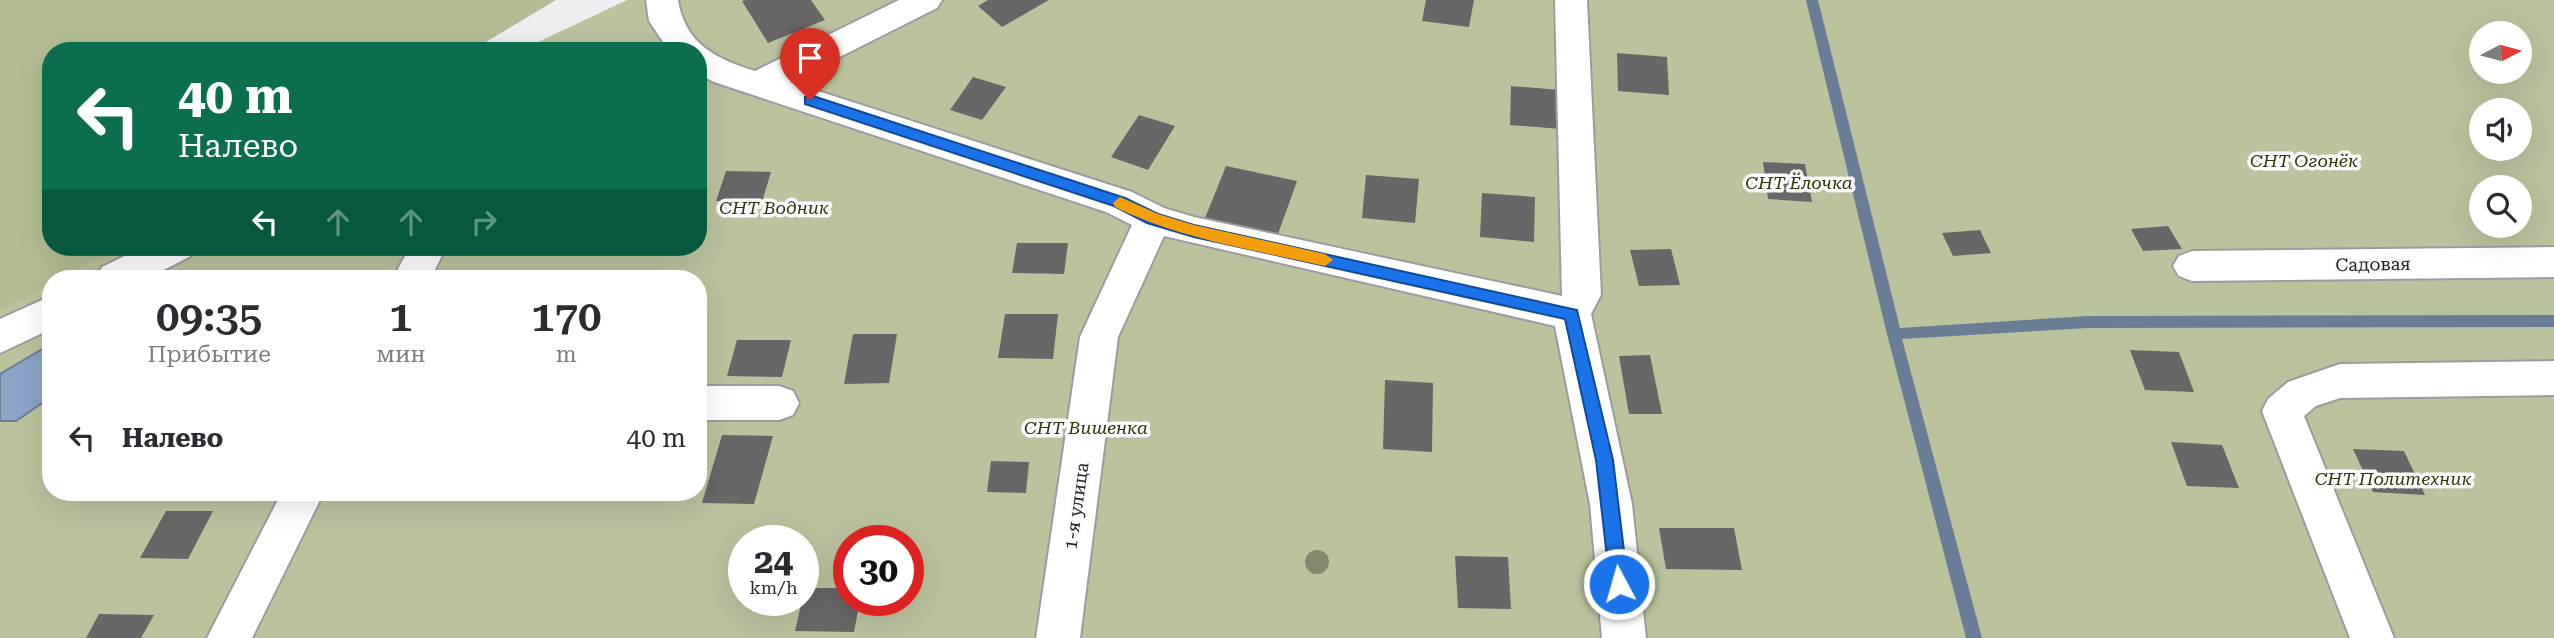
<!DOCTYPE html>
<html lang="ru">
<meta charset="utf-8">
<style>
body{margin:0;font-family:"Roboto Serif",serif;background:#f7f7f7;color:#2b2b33;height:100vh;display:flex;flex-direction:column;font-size:26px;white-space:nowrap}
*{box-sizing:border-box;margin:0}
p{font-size:23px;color:#7c7c81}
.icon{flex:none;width:38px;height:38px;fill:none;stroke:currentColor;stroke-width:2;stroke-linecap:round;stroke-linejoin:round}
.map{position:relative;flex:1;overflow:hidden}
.sheet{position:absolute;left:42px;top:270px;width:665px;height:231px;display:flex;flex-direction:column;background:#fff;border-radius:28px;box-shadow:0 7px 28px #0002}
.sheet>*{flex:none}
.guide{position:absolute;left:42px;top:42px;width:665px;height:214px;border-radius:28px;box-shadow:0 7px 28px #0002;background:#0b6e4f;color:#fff;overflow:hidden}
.needle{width:46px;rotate:84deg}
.buttons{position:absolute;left:2469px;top:21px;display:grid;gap:14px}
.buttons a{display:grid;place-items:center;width:63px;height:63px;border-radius:50%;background:#fff;box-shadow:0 7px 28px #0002;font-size:35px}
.speed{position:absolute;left:728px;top:525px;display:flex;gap:14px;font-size:35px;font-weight:700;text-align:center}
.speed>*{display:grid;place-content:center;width:91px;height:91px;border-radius:50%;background:#fff;box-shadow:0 7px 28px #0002;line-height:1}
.speed small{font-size:18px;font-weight:400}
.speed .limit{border:10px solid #d22;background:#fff;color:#111}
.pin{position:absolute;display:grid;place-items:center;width:60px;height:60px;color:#fff;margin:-72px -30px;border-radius:50% 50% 50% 0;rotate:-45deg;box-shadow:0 0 7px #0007}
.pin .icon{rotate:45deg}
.me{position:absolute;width:77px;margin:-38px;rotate:354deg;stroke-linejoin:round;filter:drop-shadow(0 0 5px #0008)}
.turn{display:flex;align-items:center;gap:24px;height:147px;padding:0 21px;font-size:32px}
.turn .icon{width:91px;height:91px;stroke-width:2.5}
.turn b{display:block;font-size:49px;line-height:60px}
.lanes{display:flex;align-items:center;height:66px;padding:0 21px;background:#0003;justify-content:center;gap:35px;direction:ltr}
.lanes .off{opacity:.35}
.eta{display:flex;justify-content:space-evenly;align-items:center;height:119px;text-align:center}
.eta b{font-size:42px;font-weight:600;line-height:49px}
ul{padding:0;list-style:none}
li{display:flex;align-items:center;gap:21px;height:98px;padding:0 21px}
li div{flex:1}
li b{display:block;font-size:26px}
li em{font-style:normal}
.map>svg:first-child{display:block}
</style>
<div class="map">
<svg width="2554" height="638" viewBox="0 0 2554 638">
<rect width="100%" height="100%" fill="#eeeef2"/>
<path fill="#bbc39d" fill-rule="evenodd" d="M627 0H2554V638H0V304L51 278V492H698V278H51L115 247H698V51H519ZM2482 33H2520V72H2482ZM2482 110H2520V149H2482ZM2482 187H2520V226H2482ZM744 541H803V600H744ZM849 541H908V600H849Z"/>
<path fill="#b4bd92" d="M0 0H556L471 51H51V247H120L60 278H51V283L0 310Z"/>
<path fill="#89a4c7" stroke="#6a7d96" stroke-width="2" d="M51 344V397L16 421H0V374Z"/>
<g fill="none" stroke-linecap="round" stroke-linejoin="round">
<path fill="#6a7d96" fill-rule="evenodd" d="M1806 0H1818L1900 328 2088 316 2554 315V327L2088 328 1902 339 1982 638H1966L1887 334Z"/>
</g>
<path fill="#696668" d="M745 0H811L825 20 768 43 742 1Z
M988 0H1049L1002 27 978 6Z
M1426 0H1474L1469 27 1422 21Z
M1617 53 1667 57 1669 95 1618 91Z
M973 77 1006 87 982 120 950 110Z
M1511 86 1561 90V129L1510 125Z
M1139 115 1175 126 1148 170 1111 157Z
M1763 162 1805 164 1812 202 1768 199Z
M1226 166 1297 181 1278 234 1205 218Z
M726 171 771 172 762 202 716 201Z
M1366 175 1419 179 1415 223 1362 218Z
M1482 193 1535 197 1534 242 1480 237Z
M2168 226 2182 249 2143 251 2131 229Z
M1980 230 1991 253 1953 256 1942 233Z
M1017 243H1068L1064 274 1012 273Z
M1671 249 1680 285 1639 286 1630 250Z
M1005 314H1058L1053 359 998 358Z
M853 334H897L889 383 844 384Z
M737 340H791L782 377 727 376Z
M2130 350 2179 352 2194 392 2145 390Z
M1650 355 1662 414H1629L1619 356Z
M1385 380 1433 383 1432 452 1383 449Z
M722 435 773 436 754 504 702 503Z
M2171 442 2222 445 2239 488 2187 486Z
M2353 449 2404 451 2425 495 2373 492Z
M991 461 1029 462 1026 493 987 492Z
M407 492H459L457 496 406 494Z
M563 492H614L613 496 562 495Z
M166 511H213L188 559 140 558Z
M1659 528H1734L1742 570 1666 569Z
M1455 556 1508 557 1511 609 1458 608Z
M805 588H849V600H860L854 632 795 631Z
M99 614 154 615 141 638H86Z"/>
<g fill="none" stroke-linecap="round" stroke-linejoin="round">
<defs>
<path id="minor" d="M646 0H678C685 44 716 59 755 71L899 0H942L937 8 790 82 1132 192 1164 208 1194 217 1562 296 1555 0H1587L1601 295 1591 314 1632 504 1646 638H1602L1590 504 1555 326 1164 236 1118 337 1080 638H1036L1080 337 1132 225 1106 212 714 82 698 74V51H669L649 21Z
M143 247H195L189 257 148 278H96L102 267Z
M410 247H446L431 278H393Z
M2554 247V277L2192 281 2179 276 2173 266 2179 256 2192 251Z
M51 296V329L0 353V319Z
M2554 361V395L2340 398 2316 406 2304 416 2394 638H2350L2262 411 2268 399 2288 382 2340 364Z
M698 386H779L793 391 799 403 793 415 779 420H698Z
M282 492H324L252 638H207Z"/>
</defs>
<use href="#minor" stroke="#9c9ca0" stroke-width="4"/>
<use href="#minor" fill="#fff" fill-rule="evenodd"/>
</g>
<circle fill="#85896d" cx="1317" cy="562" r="12"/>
<path fill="#1a73e8" stroke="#114b97" stroke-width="2" d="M810 95 1125 198 1158 214 1194 225 1577 310 1613 460 1628 584 1625 590 1619 593 1613 590 1610 584 1596 460 1565 319 1194 237 1147 223 1114 206 805 104V97Z"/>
<path fill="#f59e0b" d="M1120 197 1158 214 1194 225 1325 254 1333 260 1325 266C1254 250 1181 239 1115 207L1113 203Z"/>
<g text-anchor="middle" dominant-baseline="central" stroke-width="7" stroke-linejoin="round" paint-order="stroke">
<g font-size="18" font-style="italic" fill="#2f3601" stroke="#fbfcff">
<text x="2304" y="160">СНТ Огонёк</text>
<text x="1799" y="182">СНТ Ёлочка</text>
<text x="774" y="207">СНТ Водник</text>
<text x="1086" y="427">СНТ Вишенка</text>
<text x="2393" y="478">СНТ Политехник</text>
</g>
<g font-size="18" fill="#232325" stroke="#fbfcff">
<text transform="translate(2373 264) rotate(-1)">Садовая</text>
<text transform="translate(1076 506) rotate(-82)">1-я улица</text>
</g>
</g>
</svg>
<div class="buttons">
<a><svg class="needle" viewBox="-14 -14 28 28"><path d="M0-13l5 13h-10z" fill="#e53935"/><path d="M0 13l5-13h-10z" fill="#7c7c81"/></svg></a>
<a><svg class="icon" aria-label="sound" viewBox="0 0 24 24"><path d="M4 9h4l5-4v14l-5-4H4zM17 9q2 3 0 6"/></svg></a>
<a><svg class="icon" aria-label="search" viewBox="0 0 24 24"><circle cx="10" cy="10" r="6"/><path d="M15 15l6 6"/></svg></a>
</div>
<div class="speed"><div>24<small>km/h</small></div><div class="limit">30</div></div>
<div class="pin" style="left:810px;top:100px;background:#d93025"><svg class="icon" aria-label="arrive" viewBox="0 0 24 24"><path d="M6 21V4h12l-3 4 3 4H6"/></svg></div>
<svg class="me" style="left:1619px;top:584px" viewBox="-20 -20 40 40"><circle r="17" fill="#1a73e8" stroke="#fff" stroke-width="3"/><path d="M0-11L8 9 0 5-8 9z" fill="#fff"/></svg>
<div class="guide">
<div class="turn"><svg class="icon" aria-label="left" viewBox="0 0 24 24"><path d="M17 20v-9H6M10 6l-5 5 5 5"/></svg><div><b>40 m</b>Налево</div></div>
<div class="lanes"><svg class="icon" aria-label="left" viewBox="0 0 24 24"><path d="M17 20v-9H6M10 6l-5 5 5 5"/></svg><svg class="icon off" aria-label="ahead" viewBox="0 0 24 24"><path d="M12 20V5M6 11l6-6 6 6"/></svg><svg class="icon off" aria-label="ahead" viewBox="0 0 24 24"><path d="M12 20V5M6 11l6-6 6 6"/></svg><svg class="icon off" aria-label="right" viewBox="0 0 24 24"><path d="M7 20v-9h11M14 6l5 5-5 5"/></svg></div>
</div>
<section class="sheet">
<div class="eta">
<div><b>09:35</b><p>Прибытие</p></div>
<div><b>1</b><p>мин</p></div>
<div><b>170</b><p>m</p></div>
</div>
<ul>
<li><svg class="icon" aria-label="left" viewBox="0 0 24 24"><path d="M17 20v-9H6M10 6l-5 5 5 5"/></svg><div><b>Налево</b></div><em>40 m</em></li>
</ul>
</section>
</div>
